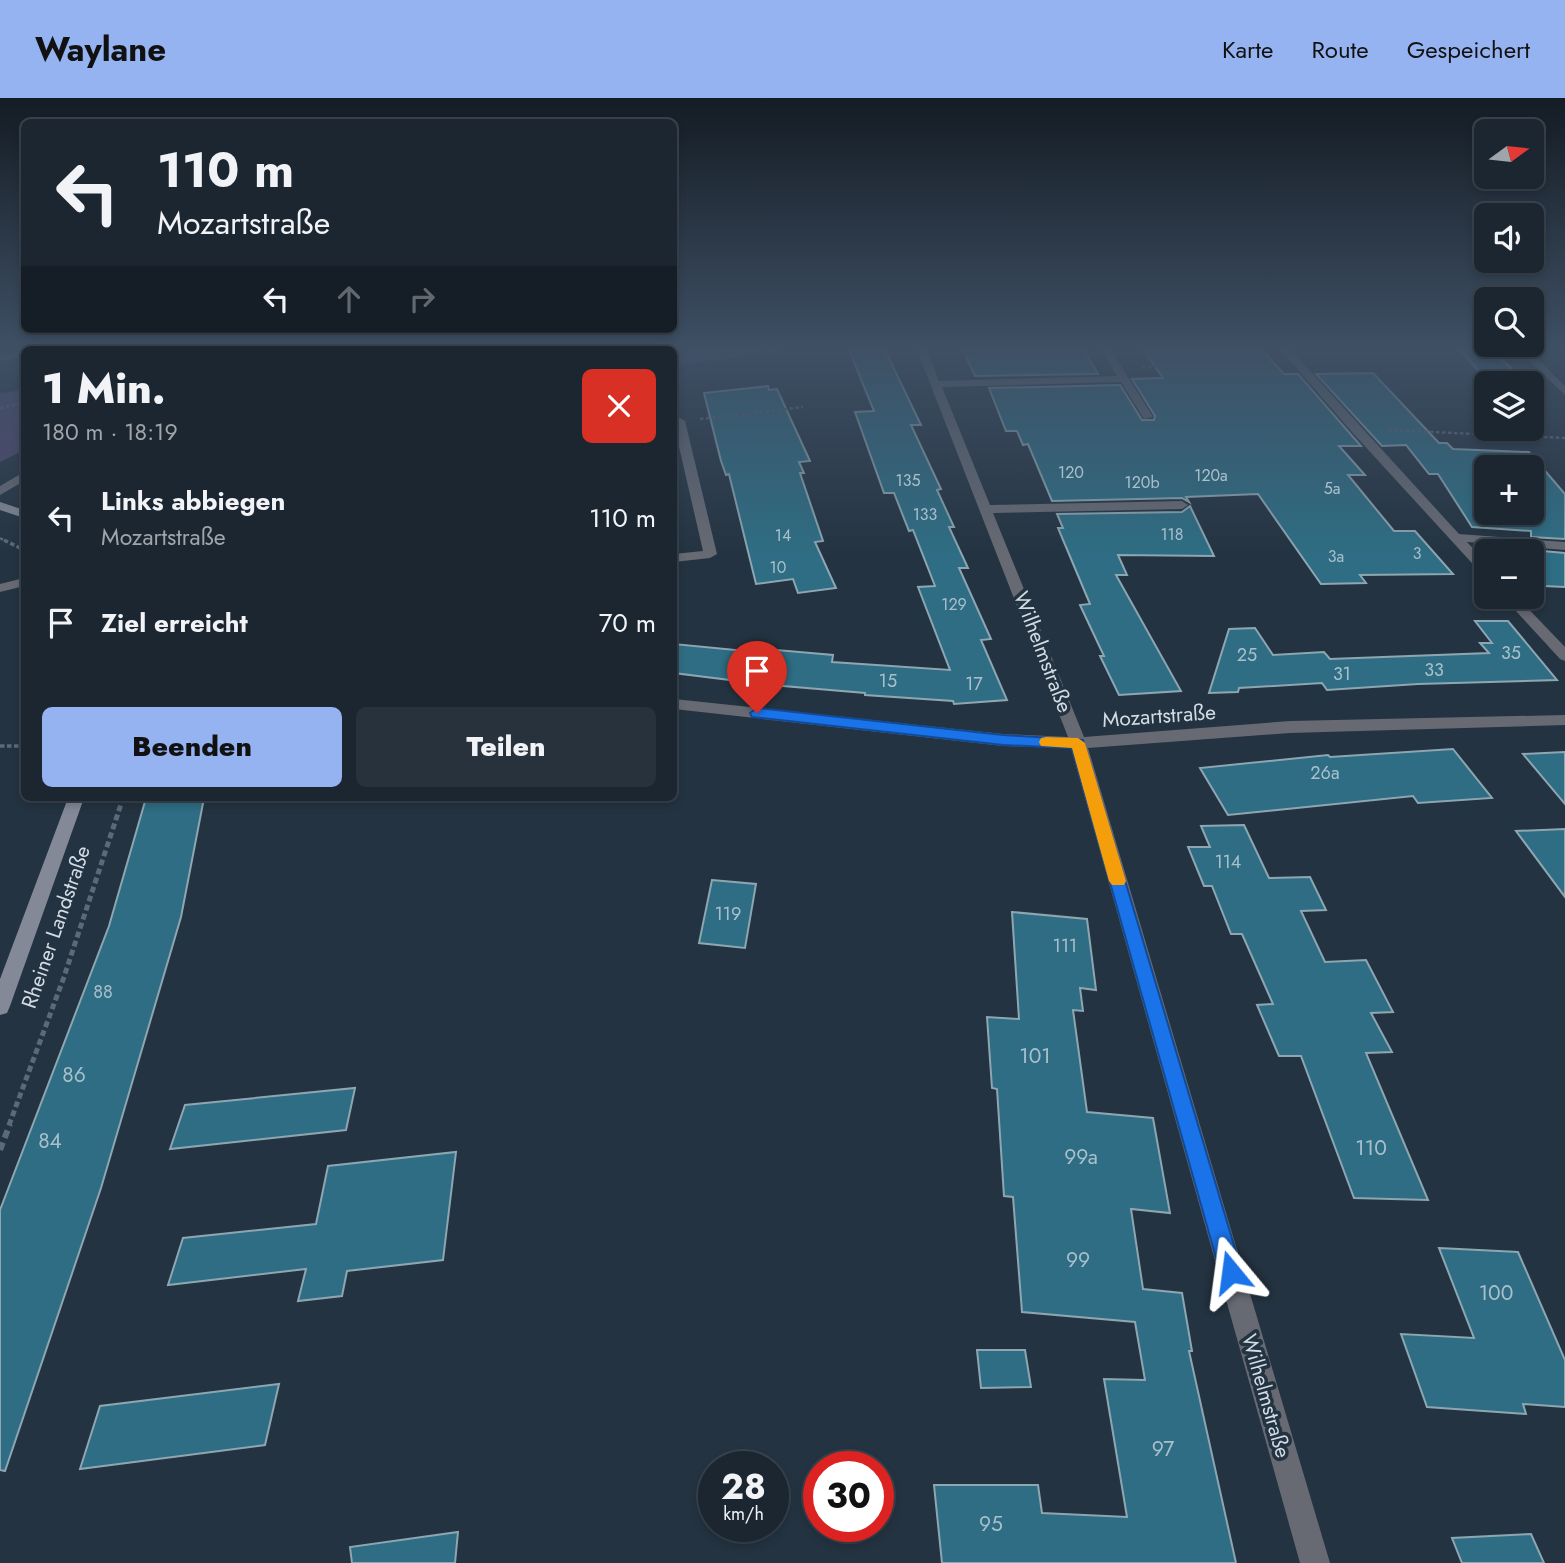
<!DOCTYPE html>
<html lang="de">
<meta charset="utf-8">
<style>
body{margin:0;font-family:Jost,sans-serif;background:#28323d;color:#f1f3f6;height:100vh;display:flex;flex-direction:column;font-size:26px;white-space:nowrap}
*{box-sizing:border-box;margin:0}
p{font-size:23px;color:#a0a5ab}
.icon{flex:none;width:38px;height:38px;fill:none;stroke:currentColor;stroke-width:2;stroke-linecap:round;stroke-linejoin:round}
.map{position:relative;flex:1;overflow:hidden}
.details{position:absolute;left:21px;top:248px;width:656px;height:455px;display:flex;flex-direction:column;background:#1b2631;border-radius:10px;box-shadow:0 4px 10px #0003,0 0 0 2px #39434d}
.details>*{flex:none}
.hud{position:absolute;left:21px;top:21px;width:656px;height:214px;border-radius:10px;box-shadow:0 4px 10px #0003,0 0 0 2px #39434d;background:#1b2631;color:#f1f3f6;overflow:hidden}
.needle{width:46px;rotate:75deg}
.tools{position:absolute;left:1474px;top:21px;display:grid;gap:14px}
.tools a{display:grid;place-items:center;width:70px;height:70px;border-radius:10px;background:#1b2631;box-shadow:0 4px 10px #0003,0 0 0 2px #39434d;font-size:35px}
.speed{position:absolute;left:698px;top:1353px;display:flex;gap:14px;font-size:35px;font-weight:700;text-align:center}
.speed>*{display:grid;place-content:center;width:91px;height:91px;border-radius:50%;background:#1b2631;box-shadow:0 4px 10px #0003,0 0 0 2px #39434d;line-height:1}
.speed small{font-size:18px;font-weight:400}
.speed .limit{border:10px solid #d22;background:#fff;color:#111}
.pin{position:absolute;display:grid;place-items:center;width:60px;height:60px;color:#fff;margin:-72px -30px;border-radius:50% 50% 50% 0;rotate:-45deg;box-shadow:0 0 7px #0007}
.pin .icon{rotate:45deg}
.me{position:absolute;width:77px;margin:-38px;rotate:344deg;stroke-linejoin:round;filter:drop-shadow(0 0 5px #0008)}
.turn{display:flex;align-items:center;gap:24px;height:147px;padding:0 21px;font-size:32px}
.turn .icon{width:91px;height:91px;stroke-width:2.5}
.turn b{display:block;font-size:49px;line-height:60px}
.lanes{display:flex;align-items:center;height:66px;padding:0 21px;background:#0003;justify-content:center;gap:35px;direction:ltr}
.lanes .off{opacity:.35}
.round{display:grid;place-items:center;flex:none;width:74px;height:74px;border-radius:10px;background:#28323d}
.head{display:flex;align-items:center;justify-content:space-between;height:119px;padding:0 21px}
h1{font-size:42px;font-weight:800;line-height:52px}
.primary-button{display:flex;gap:14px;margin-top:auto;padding:14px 21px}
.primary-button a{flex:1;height:80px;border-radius:10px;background:#95b2f1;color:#111;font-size:28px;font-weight:800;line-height:80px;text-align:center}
.primary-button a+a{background:#28323d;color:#f1f3f6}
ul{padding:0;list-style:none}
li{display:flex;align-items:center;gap:21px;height:105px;padding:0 21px}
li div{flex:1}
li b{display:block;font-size:26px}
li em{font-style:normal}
header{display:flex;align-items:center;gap:42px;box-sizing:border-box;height:98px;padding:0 35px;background:#95b2f1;color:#111}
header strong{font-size:33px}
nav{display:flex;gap:38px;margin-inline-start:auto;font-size:24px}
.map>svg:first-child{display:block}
</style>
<header>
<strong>Waylane</strong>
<nav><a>Karte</a><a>Route</a><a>Gespeichert</a></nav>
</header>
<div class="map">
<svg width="1565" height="1465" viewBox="0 0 1565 1465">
<rect width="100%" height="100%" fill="#243341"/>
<path fill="#4f466f" d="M649 252H785L674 268V252Z
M24 292V352L0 364V295Z"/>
<path fill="#2e6d83" stroke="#8da6b1" stroke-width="2" fill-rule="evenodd" d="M849 252H885L921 327H911L941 391 937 392 954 429H949L968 470H959L991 541 981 542 1007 602 954 606 953 603 865 597V595L771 587 674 575V546L777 556V552L833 557 832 564 950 572 918 489 935 488 913 432 909 433 894 395H884L855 314 874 313Z
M963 252H1084L1098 276 975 278Z
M1143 252H1262L1284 276H1298L1361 348H1339L1365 377H1348L1394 433H1415L1453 476 1360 477 1366 485 1321 486 1258 396 1186 399 1189 404 1182 400 1052 403 1028 346 1023 347 1017 333H1006L989 290 1120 287 1142 322H1154L1155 318 1132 281 1163 280Z
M1460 252H1492L1527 285H1489Z
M1373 275 1439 345H1447L1453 351 1529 354 1565 396V441L1531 439V433L1472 429 1438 376H1429L1406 347 1382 348 1316 276ZM1486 369H1531V415H1486Z
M768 288 769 292 777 291 810 363 799 364 804 375H800L823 443 815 444 836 490 798 495 793 481 756 486 729 376 726 377 721 363 704 295Z
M1190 408 1214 458 1118 457 1127 477H1116L1181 593 1119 597 1100 558H1104L1080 507 1090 506 1058 430H1063L1057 416 1182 414Z
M1531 452 1565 455V489L1544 488 1531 471Z
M1475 523H1508L1557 582 1418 586 1327 592 1322 585 1239 590 1238 594 1209 595 1229 531 1255 530 1273 557 1324 554 1330 561 1489 555 1480 545H1492Z
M1453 651 1492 700 1418 705 1413 698 1228 717 1200 670 1328 657 1330 659Z
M1565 654V706L1523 656Z
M146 700H204L181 819 101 1090 5 1373 0 1372V1112L109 828Z
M1244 727 1269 780 1310 779 1326 812 1301 813 1325 864 1366 862 1393 914 1371 915 1392 954 1366 955 1428 1102 1354 1100 1301 958H1279L1257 907 1273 906 1242 836H1231L1212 788H1204L1188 749H1210L1201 728Z
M1565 731V799L1516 733Z
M712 782 756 786 745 850 699 845Z
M1012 814 1087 821 1096 892 1080 890 1083 913 1073 912 1087 1014 1153 1020 1170 1115 1131 1111 1143 1191 1182 1195 1192 1253H1189L1236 1465H942L934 1387H1038L1042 1415 1127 1419 1104 1281 1145 1282 1135 1224 1022 1214 1013 1099 1004 1098 997 991 992 990 987 919 1019 921Z
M355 990 346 1032 170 1051 185 1007Z
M456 1054 443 1162 347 1173 342 1198 298 1203 306 1171 168 1187 183 1140 316 1126 328 1068Z
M1439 1150 1518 1154 1565 1262V1309L1523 1306 1526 1316 1427 1309 1401 1236 1474 1240Z
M977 1252H1025L1031 1289 981 1290Z
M279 1286 265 1347 80 1371 100 1308Z
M458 1434 455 1465H352L350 1449Z
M1531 1436 1544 1465H1462L1452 1440Z"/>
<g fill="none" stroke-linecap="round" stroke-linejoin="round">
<path stroke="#5c6976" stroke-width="2.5" stroke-dasharray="3.5 2.5" stroke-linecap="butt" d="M1142 269 1273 267
M0 310 24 305
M700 321 803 309
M1388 332 1565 340
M0 440 7 444"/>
<path stroke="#5c6976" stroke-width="3.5" stroke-dasharray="4.5 2.5" stroke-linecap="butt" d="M4 442 24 452
M0 648H24"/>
<path stroke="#5c6976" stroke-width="5" stroke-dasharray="6 3.5" stroke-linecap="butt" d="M9 1027 64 879 123 700"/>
<path stroke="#5c6976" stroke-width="6" stroke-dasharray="8 5" stroke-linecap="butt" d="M0 1052 10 1026"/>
<path fill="#676a73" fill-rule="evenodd" d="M24 480V488L0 494V486Z"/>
<path fill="#676a73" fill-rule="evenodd" d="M917 252H927L939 283 1117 278 1101 252H1111L1153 319 1144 321 1121 284 942 289 990 407 1182 403 1188 407 1182 411 993 415 1084 639 1290 623 1565 617V627L1290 635 1088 650 1330 1465H1300L1071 650 1003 648 674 611V601L1003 636 1068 639Z
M1281 252H1291L1459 436 1565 444V452L1467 444 1486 464V476L1481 475 1351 333Z
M1518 252H1528L1565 288V297Z
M24 253V259L0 263V257Z
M680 320 685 323 717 456 710 460 674 464V456L703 453 674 327V321Z
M24 374V383L0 397V388Z
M1503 499H1517L1565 549V563L1560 561Z"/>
<path fill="#848997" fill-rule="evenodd" d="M0 404 24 412V420L0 412Z
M68 700H84L10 908 7 915 0 917V881Z"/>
</g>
<linearGradient id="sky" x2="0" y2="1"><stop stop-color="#141c24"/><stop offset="0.55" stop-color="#3f5065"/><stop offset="1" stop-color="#3f5065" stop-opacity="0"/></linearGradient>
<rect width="1565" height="457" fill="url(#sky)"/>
<path fill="#1a73e8" stroke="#114b97" stroke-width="2" d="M757 610 1003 637 1083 642 1242 1174 1239 1182 1231 1185 1223 1182 1220 1174 1072 650 1003 647 752 619 750 615Z"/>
<path fill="#f59e0b" d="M1046 639 1078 640 1085 645 1126 783 1124 787H1112L1109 783 1072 650 1041 648 1039 644 1041 640Z"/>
<g text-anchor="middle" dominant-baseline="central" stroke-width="7" stroke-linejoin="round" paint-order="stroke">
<g font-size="16" fill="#a9c0cc">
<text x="1071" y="374">120</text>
<text x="1211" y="377">120a</text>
<text x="908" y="382">135</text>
<text x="1142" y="384">120b</text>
<text x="1332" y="390">5a</text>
<text x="925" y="416">133</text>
<text x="1172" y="436">118</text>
<text x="783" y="437">14</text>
<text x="1417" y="455">3</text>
<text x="1336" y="458">3a</text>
<text x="778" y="469">10</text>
<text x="954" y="506">129</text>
</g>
<g font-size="18" fill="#a9c0cc">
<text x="1511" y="555">35</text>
<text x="1247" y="557">25</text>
<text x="1434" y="572">33</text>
<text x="1342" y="576">31</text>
<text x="888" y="583">15</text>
<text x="974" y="586">17</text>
<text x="1325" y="675">26a</text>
<text x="1228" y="764">114</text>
<text x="728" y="816">119</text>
<text x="1065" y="848">111</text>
<text x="103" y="894">88</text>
</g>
<g font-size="21" fill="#d2dce5" stroke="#243341">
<text transform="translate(1043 554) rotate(69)">Wilhelmstraße</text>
<text transform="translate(1159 618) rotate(-4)">Mozartstraße</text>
<text transform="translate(56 829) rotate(-71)">Rheiner Landstraße</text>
<text transform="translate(1266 1298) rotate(74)">Wilhelmstraße</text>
</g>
<g font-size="21" fill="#a9c0cc">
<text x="1035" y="958">101</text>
<text x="74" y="977">86</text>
<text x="50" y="1043">84</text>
<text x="1371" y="1050">110</text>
<text x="1081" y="1059">99a</text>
<text x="1078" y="1162">99</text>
<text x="1496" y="1195">100</text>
<text x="1163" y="1351">97</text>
<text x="991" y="1426">95</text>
</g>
</g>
</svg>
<div class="tools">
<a><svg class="needle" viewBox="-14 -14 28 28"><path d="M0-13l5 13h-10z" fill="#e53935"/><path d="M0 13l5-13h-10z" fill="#a0a5ab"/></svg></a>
<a><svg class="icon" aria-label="sound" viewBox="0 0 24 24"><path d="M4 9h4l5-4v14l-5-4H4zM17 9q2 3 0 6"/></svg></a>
<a><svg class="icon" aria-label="search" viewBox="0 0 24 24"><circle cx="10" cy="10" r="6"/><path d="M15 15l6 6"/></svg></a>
<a><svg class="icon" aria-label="layers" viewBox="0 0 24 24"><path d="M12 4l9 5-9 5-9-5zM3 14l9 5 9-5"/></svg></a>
<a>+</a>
<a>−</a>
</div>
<div class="speed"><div>28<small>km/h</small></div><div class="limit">30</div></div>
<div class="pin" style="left:757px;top:615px;background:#d93025"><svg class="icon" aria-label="arrive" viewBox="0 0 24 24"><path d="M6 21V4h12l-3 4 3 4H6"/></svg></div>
<svg class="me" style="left:1231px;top:1174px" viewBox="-20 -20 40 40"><path d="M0-17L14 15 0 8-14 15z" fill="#1a73e8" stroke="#fff" stroke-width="4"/></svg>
<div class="hud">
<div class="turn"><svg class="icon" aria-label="left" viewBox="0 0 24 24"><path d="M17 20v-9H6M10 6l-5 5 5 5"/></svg><div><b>110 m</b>Mozartstraße</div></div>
<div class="lanes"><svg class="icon" aria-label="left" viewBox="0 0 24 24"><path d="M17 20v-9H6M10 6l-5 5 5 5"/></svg><svg class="icon off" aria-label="ahead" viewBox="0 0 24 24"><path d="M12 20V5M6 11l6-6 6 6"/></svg><svg class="icon off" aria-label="right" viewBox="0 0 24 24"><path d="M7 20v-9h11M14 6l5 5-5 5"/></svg></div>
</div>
<section class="details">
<div class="head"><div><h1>1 Min.</h1><p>180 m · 18:19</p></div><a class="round" style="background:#d93025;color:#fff"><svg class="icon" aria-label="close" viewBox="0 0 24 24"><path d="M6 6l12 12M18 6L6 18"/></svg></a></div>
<ul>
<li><svg class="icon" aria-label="left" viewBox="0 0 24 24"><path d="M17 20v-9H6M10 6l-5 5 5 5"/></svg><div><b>Links abbiegen</b><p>Mozartstraße</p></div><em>110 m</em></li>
<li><svg class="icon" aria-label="arrive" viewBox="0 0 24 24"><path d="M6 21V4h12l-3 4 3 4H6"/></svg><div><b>Ziel erreicht</b></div><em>70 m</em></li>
</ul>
<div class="primary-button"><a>Beenden</a><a>Teilen</a></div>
</section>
</div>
